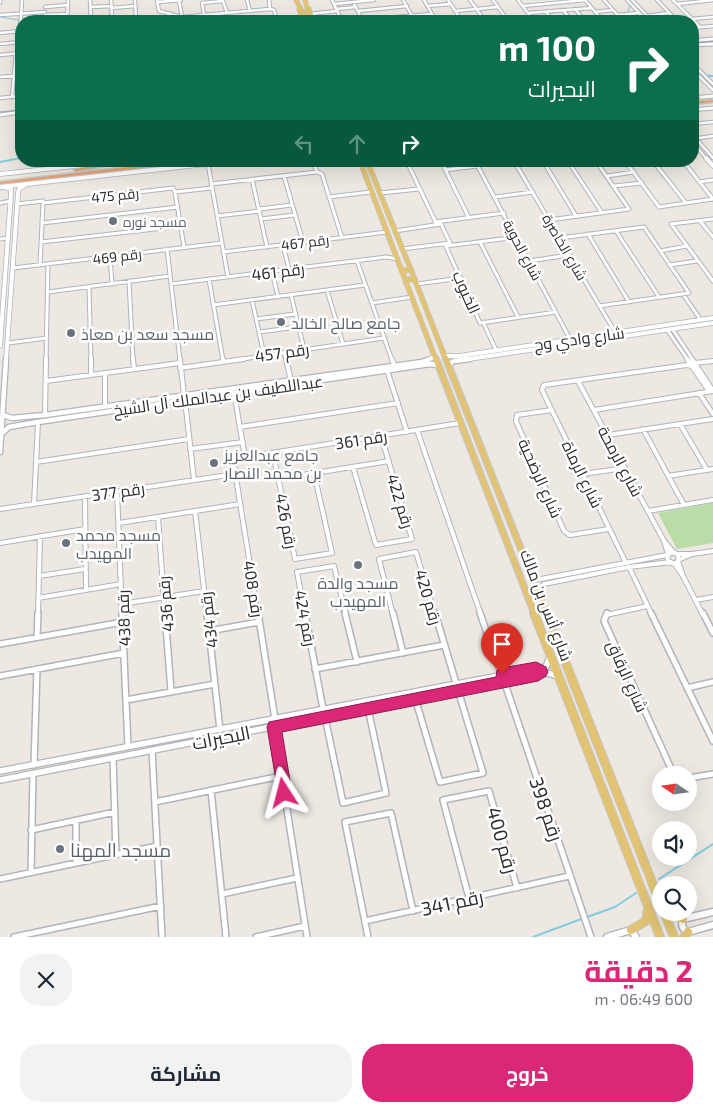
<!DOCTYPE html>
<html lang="ar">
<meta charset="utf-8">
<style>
body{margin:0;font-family:"Exo 2",Cairo,sans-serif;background:#f2f2f3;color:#1f2937;direction:rtl;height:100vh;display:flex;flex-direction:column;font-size:19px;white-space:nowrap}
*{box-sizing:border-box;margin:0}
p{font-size:16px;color:#747a83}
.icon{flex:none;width:28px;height:28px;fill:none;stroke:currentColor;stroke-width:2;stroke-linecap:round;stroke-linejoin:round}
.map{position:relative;height:937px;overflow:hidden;direction:ltr}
.side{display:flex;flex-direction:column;background:#fff;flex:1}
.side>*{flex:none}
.hud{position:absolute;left:15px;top:15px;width:684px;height:152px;border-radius:20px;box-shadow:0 5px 20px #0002;direction:rtl;background:#0b6e4f;color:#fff;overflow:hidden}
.needle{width:32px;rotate:283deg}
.controls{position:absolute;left:652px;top:766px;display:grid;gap:10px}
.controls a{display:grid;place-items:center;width:45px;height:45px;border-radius:50%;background:#fff;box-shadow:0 5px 20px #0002;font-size:25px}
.pin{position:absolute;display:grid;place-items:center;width:42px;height:42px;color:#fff;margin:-51px -21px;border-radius:50% 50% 50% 0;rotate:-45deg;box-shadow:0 0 5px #0007}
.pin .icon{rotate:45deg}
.me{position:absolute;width:55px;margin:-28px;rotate:351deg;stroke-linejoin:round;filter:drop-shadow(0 0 4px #0008)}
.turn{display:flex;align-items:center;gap:18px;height:105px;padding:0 20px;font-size:22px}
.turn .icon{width:65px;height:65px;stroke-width:2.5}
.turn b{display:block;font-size:35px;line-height:42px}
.lanes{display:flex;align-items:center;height:48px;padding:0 20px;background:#0003;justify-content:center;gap:25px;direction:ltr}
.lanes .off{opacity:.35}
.round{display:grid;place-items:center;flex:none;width:52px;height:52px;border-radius:20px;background:#f2f2f3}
.headline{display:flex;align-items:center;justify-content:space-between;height:85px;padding:0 20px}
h1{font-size:30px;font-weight:700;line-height:38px;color:#db2777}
.primary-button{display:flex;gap:10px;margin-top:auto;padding:10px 20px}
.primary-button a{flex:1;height:58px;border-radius:20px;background:#db2777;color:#fff;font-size:20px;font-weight:700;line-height:58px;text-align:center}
.primary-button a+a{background:#f2f2f3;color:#1f2937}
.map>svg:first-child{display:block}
</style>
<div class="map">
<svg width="713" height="937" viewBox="0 0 713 937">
<rect width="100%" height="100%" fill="#ede8e2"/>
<path fill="#badca6" d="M713 503V543L677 549 658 513Z"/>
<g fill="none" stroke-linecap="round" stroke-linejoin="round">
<path stroke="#83cce1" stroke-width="1" d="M0 17 19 20
M22 21H26
M624 21 632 1"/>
<path stroke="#83cce1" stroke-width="2" d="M659 879 713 844
M587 917 615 907 636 893
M533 937 584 918"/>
<path fill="#83cce1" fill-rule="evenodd" d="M692 74 713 75V77L692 76Z
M21 157V159L0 163V161Z"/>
<defs>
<path id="minor-far3" d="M0 0V3
M90 0 91 21
M157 0 159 11 182 17 270 9
M179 0 182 17
M247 0 250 11
M269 0 270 9
M332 0 342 21
M403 0 412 16
M424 0 436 21
M448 0 462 21
M470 0 485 21
M493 0 508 21
M518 0 534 21
M604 0 623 21
M657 0 677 21
M673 0 700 27
M158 2 181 0
M353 2 363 21
M334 4 374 0
M677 4 713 0
M427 6 451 4
M523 6 585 0 603 21
M45 7 68 5
M91 7 112 6
M112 8 135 6
M270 9 274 10 277 19
M336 9 356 7
M575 9 585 21
M563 10 572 21
M358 11 407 6
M455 11 498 7
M546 12 553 21
M595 12 613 10
M528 13 592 8
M310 14 337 11
M0 15 45 12
M45 15 67 14
M204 15 202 3 223 1 227 13
M617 15 639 13
M646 16 669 13
M136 18 146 21
M692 19 713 17
M362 20 432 14
M67 21 68 0
M102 21 112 15 111 0
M130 21 136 18 135 0
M252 21 301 17
M692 28 713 26
M20 31 22 0
M0 33 21 31
M0 44 21 42
M0 55 21 53
M0 77 21 75
M12 97 16 53
M0 98 21 96
M692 124 713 122
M692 139 713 136"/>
<path id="minor-far2" d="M313 161 317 172 322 174 342 238
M410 161 408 164 437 225
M441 161 469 218
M475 161 570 339
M514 161 615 332
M543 161 576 216
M568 161 602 213
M625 161 659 207 713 199
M653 161 686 203
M683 161 713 199
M208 164 228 277
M516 164 539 161
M445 170 477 166
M284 176 303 242
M607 176 634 172
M252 179 267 247
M699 182 713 180
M211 184 317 172
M614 186 642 183
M175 192 184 247
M380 193 419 189
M329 197 371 192
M495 197 533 192
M0 203 11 201
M17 204 43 201V203L173 188 175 192 212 188
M259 209 292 205
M217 216 260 211
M261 219 295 215
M713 219 671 224 713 281
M549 220 629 209 596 161
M700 221 713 237
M435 222 504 213
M42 223 178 207
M395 231 441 224 450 243 402 249
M616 231 659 297
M588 234 629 302
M560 238 644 227 689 293 599 306
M0 239 8 238
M41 242 181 226
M480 242 518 317
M445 244 480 323 556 312
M283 245 289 269
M446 246 517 237
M167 249 180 360
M660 251 687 246
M223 252 387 232
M110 256 112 284
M357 261 392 360
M529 261 569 255
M40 265 43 203
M669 265 697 261
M13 268 222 243
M272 271 278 297
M209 279 223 360
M129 281 133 360
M171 284 386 257 397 259
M417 284 461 278
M89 287 91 360
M327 290 343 344
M48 292 170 276
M683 294 700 319
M291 295 304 349
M252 300 264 355
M372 303 412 297
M213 305 365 285
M256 319 295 314
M483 322 496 350
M673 330 693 360
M668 331 688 360
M259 332 298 327
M8 343 47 338
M284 352 286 360
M46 360 48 264
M236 360 384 338"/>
<path id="minor-far1" d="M91 359V374
M133 359 134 369
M180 359 184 395
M223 359V361
M286 359 291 381
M392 359 394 365
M687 359 709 391
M692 359 713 391
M695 363 713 361
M180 368 244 359
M387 370 407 432
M105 373V406
M46 381 180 363
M578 381 664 541
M234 393 245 457
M699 393 713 414
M185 400 194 480
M552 410 517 415 516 421 564 531 570 535 609 529
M594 410 713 391
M45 415 46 359
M680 424 707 470
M240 427 398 403
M643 429 684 505
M417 430 481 615
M608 435 713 419
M190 449 243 442
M273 453 295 559 332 553 314 473
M36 462 189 439
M353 467 376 545 412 539 381 436
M583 474 625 468
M668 476 713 469
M278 479 389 461
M117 491 122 615
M85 496 86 590
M34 504 38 422
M0 509 235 474
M195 511 207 615
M648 511 713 500
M158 517 165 615
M119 523 240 504
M0 543 85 529
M667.5 558a5.5 5.5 0 1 1 11 0a5.5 5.5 0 1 1-11 0Z
M668 554 664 541 674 553
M676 554H692L678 560
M692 554 713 551
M626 563 542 390 544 385 687 365 692 366
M674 563 683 576 678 561
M629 567 652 615
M39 576 85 569
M532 576 541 579 667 555
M683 576 703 615
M537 590 544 584 629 567 671 562
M38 598 121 584
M696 600 713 597
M122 604 204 591
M38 615 40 536
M258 615 233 459 460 423
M305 615 297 572 334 566 346 615
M393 615 379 559 416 552 435 615
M606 615 647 606"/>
<path id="minor" d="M122 613 128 746
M165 613 171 691
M207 613 220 730
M258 613 275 719
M305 613 323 709
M345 613 357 662
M393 613 403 653
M435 613 456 683
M480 613 501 674
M607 613 604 621 674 775
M651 613 713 741
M703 613 713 633
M209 631 259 622
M37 637 38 613
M0 644 123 622
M315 669 444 645
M0 676 124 653
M504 681 591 937
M687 688 713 682
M415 698 440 782 483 773 458 690
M126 700 215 684
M325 717 343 803 386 793 368 708
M274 727 307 937
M152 750 162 937
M113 758 116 855
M34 765 37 669
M689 778 713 774
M211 790 226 937
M155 802 281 776
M76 820V863
M31 830 115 812
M31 872 33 774
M0 879 157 846
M222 894 297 878
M469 898 443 800 489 791 517 888
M365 921 569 876
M14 937 161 906
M256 937 305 926
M368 937 345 822 391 813 413 911"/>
<path id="tertiary-far3" d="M627 0 647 21
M632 0 652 21
M692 63 713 84
M692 69 713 90
M692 134 713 158
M692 142 707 159"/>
<path id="tertiary-far2" d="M706 158 713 166
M0 346 11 194V189L4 187
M445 356H459L713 318
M6 360 18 193 19 189 26 184
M427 360 434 357
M462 360 713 323"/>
<path id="tertiary-far1" d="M448 365 454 361 470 359
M3 415 12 418 45 415 422 362 430 359
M1 434 9 427 38 422 430 364 438 365
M0 452 6 359"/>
<path id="tertiary" d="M0 771 546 667 550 657
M0 780 548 673 557 676"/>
<path id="secondary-far2" d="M692 41 713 39
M692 45 713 44
M694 98 713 96
M692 110 713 108
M0 115 21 112"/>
<path id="secondary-far1" d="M0 174 121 161
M0 187 233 161"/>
<path id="secondary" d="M713 912 683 919C681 925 682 929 688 932L713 925
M607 937 631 930 636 937"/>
<path id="primary-far3" d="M296 0 303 13H306L308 11 305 0
M299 9 303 21
M309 9 313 21"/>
<path id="primary-far2" d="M360 161 401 269 404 271 411 269
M367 161 415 280
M401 269 436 360
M406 283 407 279 415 280 446 360"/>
<path id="primary-far1" d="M436 359 535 615
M446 359 547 615"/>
<path id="primary" d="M534 613 660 937
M546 613 661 905
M664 912 674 937
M669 912 683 919
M631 930 646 921 648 909
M684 937 688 932"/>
<path id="motorway" d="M699 97H700V99L692 100V98Z
M713 100V102L692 104V102Z
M692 109H695L696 110 692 111Z
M120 161H131L76 171 74 170 76 169Z
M180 161H196L194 162 0 184V182Z"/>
</defs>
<use href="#minor-far3" stroke="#b2b4bc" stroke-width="4.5"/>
<use href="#minor-far2" stroke="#b2b4bc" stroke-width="5"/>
<use href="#minor-far1" stroke="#b2b4bc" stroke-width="6"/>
<use href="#minor" stroke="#b2b4bc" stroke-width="8"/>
<use href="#tertiary-far3" stroke="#b2b4bc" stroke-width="4.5"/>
<use href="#tertiary-far2" stroke="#b2b4bc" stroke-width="5.5"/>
<use href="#tertiary-far1" stroke="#b2b4bc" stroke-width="7"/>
<use href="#tertiary" stroke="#b2b4bc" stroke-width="8"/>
<use href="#secondary-far2" stroke="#b2b4bc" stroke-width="5"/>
<use href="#secondary-far1" stroke="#b2b4bc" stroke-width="5.5"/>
<use href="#secondary" stroke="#b2b4bc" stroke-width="9"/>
<use href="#primary-far3" stroke="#c8c8c8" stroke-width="5.5"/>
<use href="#primary-far2" stroke="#c8c8c8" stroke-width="6"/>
<use href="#primary-far1" stroke="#c8c8c8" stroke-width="8"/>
<use href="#primary" stroke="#c8c8c8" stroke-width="10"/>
<use href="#motorway" stroke="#c8c8c8" stroke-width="3"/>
<use href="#minor-far3" stroke="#fff" stroke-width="2.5"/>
<use href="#minor-far2" stroke="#fff" stroke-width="3"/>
<use href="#minor-far1" stroke="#fff" stroke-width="4"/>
<use href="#minor" stroke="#fff" stroke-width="5"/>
<use href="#tertiary-far3" stroke="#fff" stroke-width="2.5"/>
<use href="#tertiary-far2" stroke="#fff" stroke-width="4"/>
<use href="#tertiary-far1" stroke="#fff" stroke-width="4.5"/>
<use href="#tertiary" stroke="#fff" stroke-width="5.5"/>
<use href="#secondary-far2" stroke="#fff" stroke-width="3"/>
<use href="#secondary-far1" stroke="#fff" stroke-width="4"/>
<use href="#secondary" stroke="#fff" stroke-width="6"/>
<use href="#primary-far3" stroke="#e1c373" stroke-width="4"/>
<use href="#primary-far2" stroke="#e1c373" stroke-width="4.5"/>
<use href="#primary-far1" stroke="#e1c373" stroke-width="5.5"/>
<use href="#primary" stroke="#e1c373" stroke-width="8"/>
<use href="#motorway" fill="#eca06e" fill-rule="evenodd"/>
<path stroke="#a5a8b5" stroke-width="1" d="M692 43 713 41
M0 112 21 110"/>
</g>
<path fill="#db2777" stroke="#8e194d" d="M536 662 546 667 548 672 546 676 538 681 282 732 292 793 289 798 284 800 279 798 267 727 269 722 496 677 497 670 502 668Z"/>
<g fill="#6b7280" stroke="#fff" stroke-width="2">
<circle cx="113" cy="221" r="5"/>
<circle cx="281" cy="322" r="5"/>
<circle cx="71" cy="333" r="5"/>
<circle cx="214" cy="463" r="5"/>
<circle cx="66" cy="543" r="5"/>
<circle cx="358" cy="565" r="5"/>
<circle cx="60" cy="849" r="5"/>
</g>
<g text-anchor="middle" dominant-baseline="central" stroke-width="5" stroke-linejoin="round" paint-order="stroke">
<g font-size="14" fill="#2d2d2d" stroke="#fff">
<text transform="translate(115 195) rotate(-6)">رقم 475</text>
<text transform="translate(305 242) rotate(-7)">رقم 467</text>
<text transform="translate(565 247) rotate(60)">شارع الخاصرة</text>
<text transform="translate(523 250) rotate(62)">شارع الحوية</text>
<text transform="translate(117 256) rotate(-7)">رقم 469</text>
</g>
<g font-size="14" fill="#5b616d" stroke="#fff" text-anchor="start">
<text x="123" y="221">مسجد نوره</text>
</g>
<g font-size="16" fill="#2d2d2d" stroke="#fff">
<text transform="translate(278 271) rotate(-7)">رقم 461</text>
<text transform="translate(467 292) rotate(66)">الخبوب</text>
<text transform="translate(579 338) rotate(-8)">شارع وادي وج</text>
<text transform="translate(282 352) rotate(-8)">رقم 457</text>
<text transform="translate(218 395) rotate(-8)">عبداللطيف بن عبدالملك آل الشيخ</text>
<text transform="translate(361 439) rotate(-9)">رقم 361</text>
<text transform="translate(621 461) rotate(62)">شارع الرمحة</text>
<text transform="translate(583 474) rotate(64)">شارع الرماة</text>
<text transform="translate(541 478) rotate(66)">شارع الرضحية</text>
<text transform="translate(118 491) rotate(-8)">رقم 377</text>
<text transform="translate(401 501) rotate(73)">رقم 422</text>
<text transform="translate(287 521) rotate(79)">رقم 426</text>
<text transform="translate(254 589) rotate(81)">رقم 408</text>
<text transform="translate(429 597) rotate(73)">رقم 420</text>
<text transform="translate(165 604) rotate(-95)">رقم 436</text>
<text transform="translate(547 605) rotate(69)">شارع أنس بن مالك</text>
<text transform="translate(123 618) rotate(-92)">رقم 438</text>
<text transform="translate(306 618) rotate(79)">رقم 424</text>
<text transform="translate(208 620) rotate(-97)">رقم 434</text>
<text transform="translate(628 676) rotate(66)">شارع الرقاق</text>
</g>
<g font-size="16" fill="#5b616d" stroke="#fff" text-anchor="start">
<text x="291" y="322">جامع صالح الخالد</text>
<text x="81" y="333">مسجد سعد بن معاذ</text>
<text x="224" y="454">جامع عبدالعزيز<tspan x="224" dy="18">بن محمد النصار</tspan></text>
<text x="76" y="534">مسجد محمد<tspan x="76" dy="18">المهيدب</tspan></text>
<text x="358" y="582" text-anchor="middle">مسجد والدة<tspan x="358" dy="18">المهيدب</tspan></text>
</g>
<g font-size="19" fill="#2d2d2d" stroke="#fff">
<text transform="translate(221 737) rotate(-11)">البحيرات</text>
<text transform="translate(547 809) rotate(71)">رقم 398</text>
<text transform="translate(503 840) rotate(74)">رقم 400</text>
<text transform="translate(452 902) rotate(-12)">رقم 341</text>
</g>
<g font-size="19" fill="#5b616d" stroke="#fff" text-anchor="start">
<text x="70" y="849">مسجد المهنا</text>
</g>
</g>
</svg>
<div class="controls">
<a><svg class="needle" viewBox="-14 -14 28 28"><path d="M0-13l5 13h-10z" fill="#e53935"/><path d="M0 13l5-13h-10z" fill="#747a83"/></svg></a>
<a><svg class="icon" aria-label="sound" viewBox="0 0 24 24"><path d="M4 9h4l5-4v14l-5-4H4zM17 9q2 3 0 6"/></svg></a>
<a><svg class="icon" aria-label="search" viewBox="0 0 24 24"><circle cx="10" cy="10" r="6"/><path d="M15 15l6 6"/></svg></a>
</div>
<div class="pin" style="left:502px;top:674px;background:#d93025"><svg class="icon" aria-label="arrive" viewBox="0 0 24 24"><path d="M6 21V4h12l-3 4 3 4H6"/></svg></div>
<svg class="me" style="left:284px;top:793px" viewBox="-20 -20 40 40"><path d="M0-17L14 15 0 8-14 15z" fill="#db2777" stroke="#fff" stroke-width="4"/></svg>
<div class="hud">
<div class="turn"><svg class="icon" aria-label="right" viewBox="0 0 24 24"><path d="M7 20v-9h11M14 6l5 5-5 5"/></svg><div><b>100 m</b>البحيرات</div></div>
<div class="lanes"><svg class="icon off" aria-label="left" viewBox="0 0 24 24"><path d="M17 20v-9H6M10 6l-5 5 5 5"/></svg><svg class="icon off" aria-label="ahead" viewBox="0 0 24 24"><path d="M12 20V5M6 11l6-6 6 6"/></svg><svg class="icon" aria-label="right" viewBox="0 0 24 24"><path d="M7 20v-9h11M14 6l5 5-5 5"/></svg></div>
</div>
</div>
<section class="side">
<div class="headline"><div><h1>2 دقيقة</h1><p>600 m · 06:49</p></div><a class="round"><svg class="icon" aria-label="close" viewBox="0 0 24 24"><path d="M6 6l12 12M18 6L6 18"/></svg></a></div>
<div class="primary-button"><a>خروج</a><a>مشاركة</a></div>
</section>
